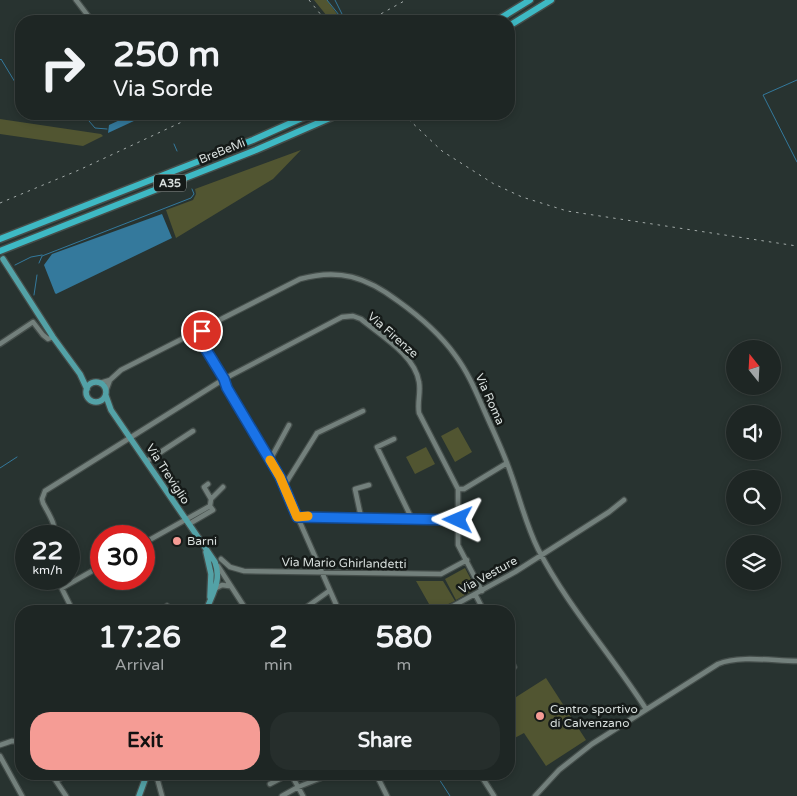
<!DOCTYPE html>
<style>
body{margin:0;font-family:"Varela Round",sans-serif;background:#262e2c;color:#f1f3f6;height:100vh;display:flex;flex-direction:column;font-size:19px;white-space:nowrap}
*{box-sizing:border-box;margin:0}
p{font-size:16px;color:#a1a5a6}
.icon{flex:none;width:28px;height:28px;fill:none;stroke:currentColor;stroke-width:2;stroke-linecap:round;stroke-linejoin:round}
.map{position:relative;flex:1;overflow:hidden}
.sheet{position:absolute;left:15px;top:605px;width:500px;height:175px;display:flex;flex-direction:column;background:#1e2624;border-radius:20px;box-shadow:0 2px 8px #0003,0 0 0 1px #3c4341}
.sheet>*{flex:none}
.hud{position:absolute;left:15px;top:15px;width:500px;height:105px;border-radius:20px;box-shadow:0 2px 8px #0003,0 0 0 1px #3c4341;background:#1e2624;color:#f1f3f6;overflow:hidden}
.needle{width:32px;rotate:342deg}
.fabs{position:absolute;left:726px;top:340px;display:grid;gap:10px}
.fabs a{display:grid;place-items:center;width:55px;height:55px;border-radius:50%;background:#1e2624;box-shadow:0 2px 8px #0003,0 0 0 1px #3c4341;font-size:25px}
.speed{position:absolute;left:15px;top:525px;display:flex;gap:10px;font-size:25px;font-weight:700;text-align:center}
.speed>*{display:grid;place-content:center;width:65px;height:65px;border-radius:50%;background:#1e2624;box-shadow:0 2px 8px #0003,0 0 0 1px #3c4341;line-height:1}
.speed small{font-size:12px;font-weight:400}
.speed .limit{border:8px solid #d22;background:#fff;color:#111}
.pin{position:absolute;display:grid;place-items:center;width:42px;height:42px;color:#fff;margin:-21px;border:2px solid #fff;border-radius:50%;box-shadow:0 1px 5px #0007}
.me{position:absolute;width:55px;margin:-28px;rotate:271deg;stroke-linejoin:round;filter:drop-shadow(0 0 4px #0008)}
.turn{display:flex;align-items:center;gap:18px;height:105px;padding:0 15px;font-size:22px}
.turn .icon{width:65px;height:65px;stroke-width:2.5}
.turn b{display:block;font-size:35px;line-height:42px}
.eta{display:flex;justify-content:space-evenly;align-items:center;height:85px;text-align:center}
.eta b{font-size:30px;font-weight:700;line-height:35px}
.button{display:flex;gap:10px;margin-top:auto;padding:10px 15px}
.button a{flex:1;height:58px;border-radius:20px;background:#f59c95;color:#111;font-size:20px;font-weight:700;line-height:58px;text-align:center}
.button a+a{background:#262e2c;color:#f1f3f6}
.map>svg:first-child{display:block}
</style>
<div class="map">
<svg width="797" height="796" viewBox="0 0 797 796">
<rect width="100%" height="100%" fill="#283330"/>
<path fill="#515531" d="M314 0H327L342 21H331Z
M0 119 101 134 103 136 83 146 0 134Z
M301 150 273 179 176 238 166 210 193 200 196 194 195 189Z
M458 427 472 452 455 462 441 436Z
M426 447 435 464 415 474 406 457Z
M465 568 476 589 456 600 445 579Z
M416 581H443L455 601 433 611Z
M546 678 586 740 546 766 524 733 509 741V700L513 699Z"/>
<path fill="#34799c" d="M133 114H149L108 133 109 125Z
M162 214 172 238 56 294 55 293 44 265 52 254Z"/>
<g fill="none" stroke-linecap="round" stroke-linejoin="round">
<path stroke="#34799c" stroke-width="1" d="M79 0 95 21
M327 0 343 20
M335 0 344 18 343 21
M0 60 1 59 21 92
M797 80 763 95 797 162
M83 114 95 128 107 129
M161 114V115
M174 144 177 151
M39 263 42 256 191 198 194 194 192 189
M15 265 31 257 42 255
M34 295 37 275
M0 468 17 457
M439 779 450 796"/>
<defs>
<path id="minor" d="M76 0 92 21
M202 328V343L224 379 227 388 280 477 339 611
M189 335 202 343
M0 344 33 322 43 335 48 339 53 337
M100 383 110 380
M106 391 110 380 121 370 300 279C339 268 366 277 398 301 419 316 440 334 455 355 470 375 478 397 488 419 496 437 505 456 511 474 520 499 526 525 538 549 568 607 611 654 646 709
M394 439 377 447 410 515V519
M270 460 289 425
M147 461 193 431
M208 484 204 487 211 499 210 506
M284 486 317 433 363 411
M458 489H464L507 463
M211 499 223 487
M297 517 458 520
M361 517 355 489 369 485
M54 536C57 525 48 513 43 503L42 499 45 491 224 379 342 317 353 316 361 319C380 335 415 355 419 382 421 393 417 402 419 413L458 489V545L482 591
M63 536 67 534
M144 543 210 506 213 510 189 524
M221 559 230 567 244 571 441 574 467 560
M218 566 247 611
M57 579 73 611
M62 588 101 566
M216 588 222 585 229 586
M475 594 484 611
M167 606 171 611
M301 611 329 591
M444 611 515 572 609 512 624 500
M509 657 514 667
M0 745 12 741 21 742
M0 756 22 796
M51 774 56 781
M156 774 162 796
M291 774 303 796
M376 774 387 796
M480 774 494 796
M270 784 289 774
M66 796 56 781 68 774
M282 796 298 787 331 774
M535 796 559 770 592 744 718 664C740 655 773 661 797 661"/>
<path id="major" d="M3 259 53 337 80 374 87 389
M86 392a10 10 0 1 1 20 0a10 10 0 1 1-20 0Z
M106 396 111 410 215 562C222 581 212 594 206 611
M206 552 211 574 210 597
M139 796 147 774"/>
<path id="highway" d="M496 21 530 0
M509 26 551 0
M0 239 253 140 311 114
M0 251 256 150 339 114"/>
</defs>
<use href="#minor" stroke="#454e4b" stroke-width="7"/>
<use href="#major" stroke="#454e4b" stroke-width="8"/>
<use href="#highway" stroke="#454e4b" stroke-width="9"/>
<use href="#minor" stroke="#73807c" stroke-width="4.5"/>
<use href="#major" stroke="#53a2a7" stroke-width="5.5"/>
<use href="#highway" stroke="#3eb9c4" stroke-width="6"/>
<path stroke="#a3aba9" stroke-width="1" stroke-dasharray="2.5 5" stroke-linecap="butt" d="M309 0 326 21
M368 21 406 0
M403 114 442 151 494 184 522 197 567 211 797 246
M0 203 79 170 199 114"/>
</g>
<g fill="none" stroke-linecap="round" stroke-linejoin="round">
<defs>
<path id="route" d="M202 331V343L224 379 227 388 280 477 297 517 458 520"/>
</defs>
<use href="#route" stroke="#114b97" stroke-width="12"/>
<use href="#route" stroke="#1a73e8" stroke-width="9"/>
<path stroke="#f59e0b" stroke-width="9" d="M270 460 280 477 297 517 308 516"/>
</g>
<g fill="#f59c95" stroke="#151a18" stroke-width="2">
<circle cx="177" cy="541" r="5"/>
<circle cx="540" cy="716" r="5"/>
</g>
<g text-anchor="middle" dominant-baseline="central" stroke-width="5" stroke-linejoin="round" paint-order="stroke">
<rect fill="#151a18" stroke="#9ea4a2" stroke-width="1" x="154" y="174.5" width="32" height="17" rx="4"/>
<g font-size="11" font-weight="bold" fill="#d8dfdd">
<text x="170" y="183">A35</text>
</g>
<g font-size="12" fill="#d8dfdd" stroke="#151a18">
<text transform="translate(222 151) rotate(-22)">BreBeMi</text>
<text transform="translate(393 335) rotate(41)">Via Firenze</text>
<text transform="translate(490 399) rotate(66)">Via Roma</text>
<text transform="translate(168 474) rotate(57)">Via Treviglio</text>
<text transform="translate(344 563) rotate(1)">Via Mario Ghirlandetti</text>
<text transform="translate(488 575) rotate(-29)">Via Vesture</text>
</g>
<g font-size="12" fill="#d8dfdd" stroke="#151a18" text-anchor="start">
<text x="187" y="541">Barni</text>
<text x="550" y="709">Centro sportivo<tspan x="550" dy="14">di Calvenzano</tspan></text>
</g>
</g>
</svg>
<div class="fabs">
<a><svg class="needle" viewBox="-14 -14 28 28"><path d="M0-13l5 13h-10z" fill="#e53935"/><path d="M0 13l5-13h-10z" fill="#a1a5a6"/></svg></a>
<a><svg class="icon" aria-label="sound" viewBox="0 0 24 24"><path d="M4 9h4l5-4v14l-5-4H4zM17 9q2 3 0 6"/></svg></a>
<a><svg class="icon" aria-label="search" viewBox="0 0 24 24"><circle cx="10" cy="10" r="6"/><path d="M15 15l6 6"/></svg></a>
<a><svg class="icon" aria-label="layers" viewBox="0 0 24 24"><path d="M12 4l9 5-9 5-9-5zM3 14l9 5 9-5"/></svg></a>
</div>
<div class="speed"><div>22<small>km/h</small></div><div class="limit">30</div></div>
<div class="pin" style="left:202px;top:331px;background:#d93025"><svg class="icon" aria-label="arrive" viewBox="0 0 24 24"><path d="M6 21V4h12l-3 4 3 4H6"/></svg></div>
<svg class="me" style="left:458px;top:520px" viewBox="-20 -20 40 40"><path d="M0-17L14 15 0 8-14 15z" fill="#1a73e8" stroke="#fff" stroke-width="4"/></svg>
<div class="hud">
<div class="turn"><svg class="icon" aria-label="right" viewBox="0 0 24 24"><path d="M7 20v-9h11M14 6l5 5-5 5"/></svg><div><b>250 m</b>Via Sorde</div></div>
</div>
<section class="sheet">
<div class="eta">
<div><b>17:26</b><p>Arrival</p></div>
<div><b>2</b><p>min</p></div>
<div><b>580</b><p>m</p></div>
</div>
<div class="button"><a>Exit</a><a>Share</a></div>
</section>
</div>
